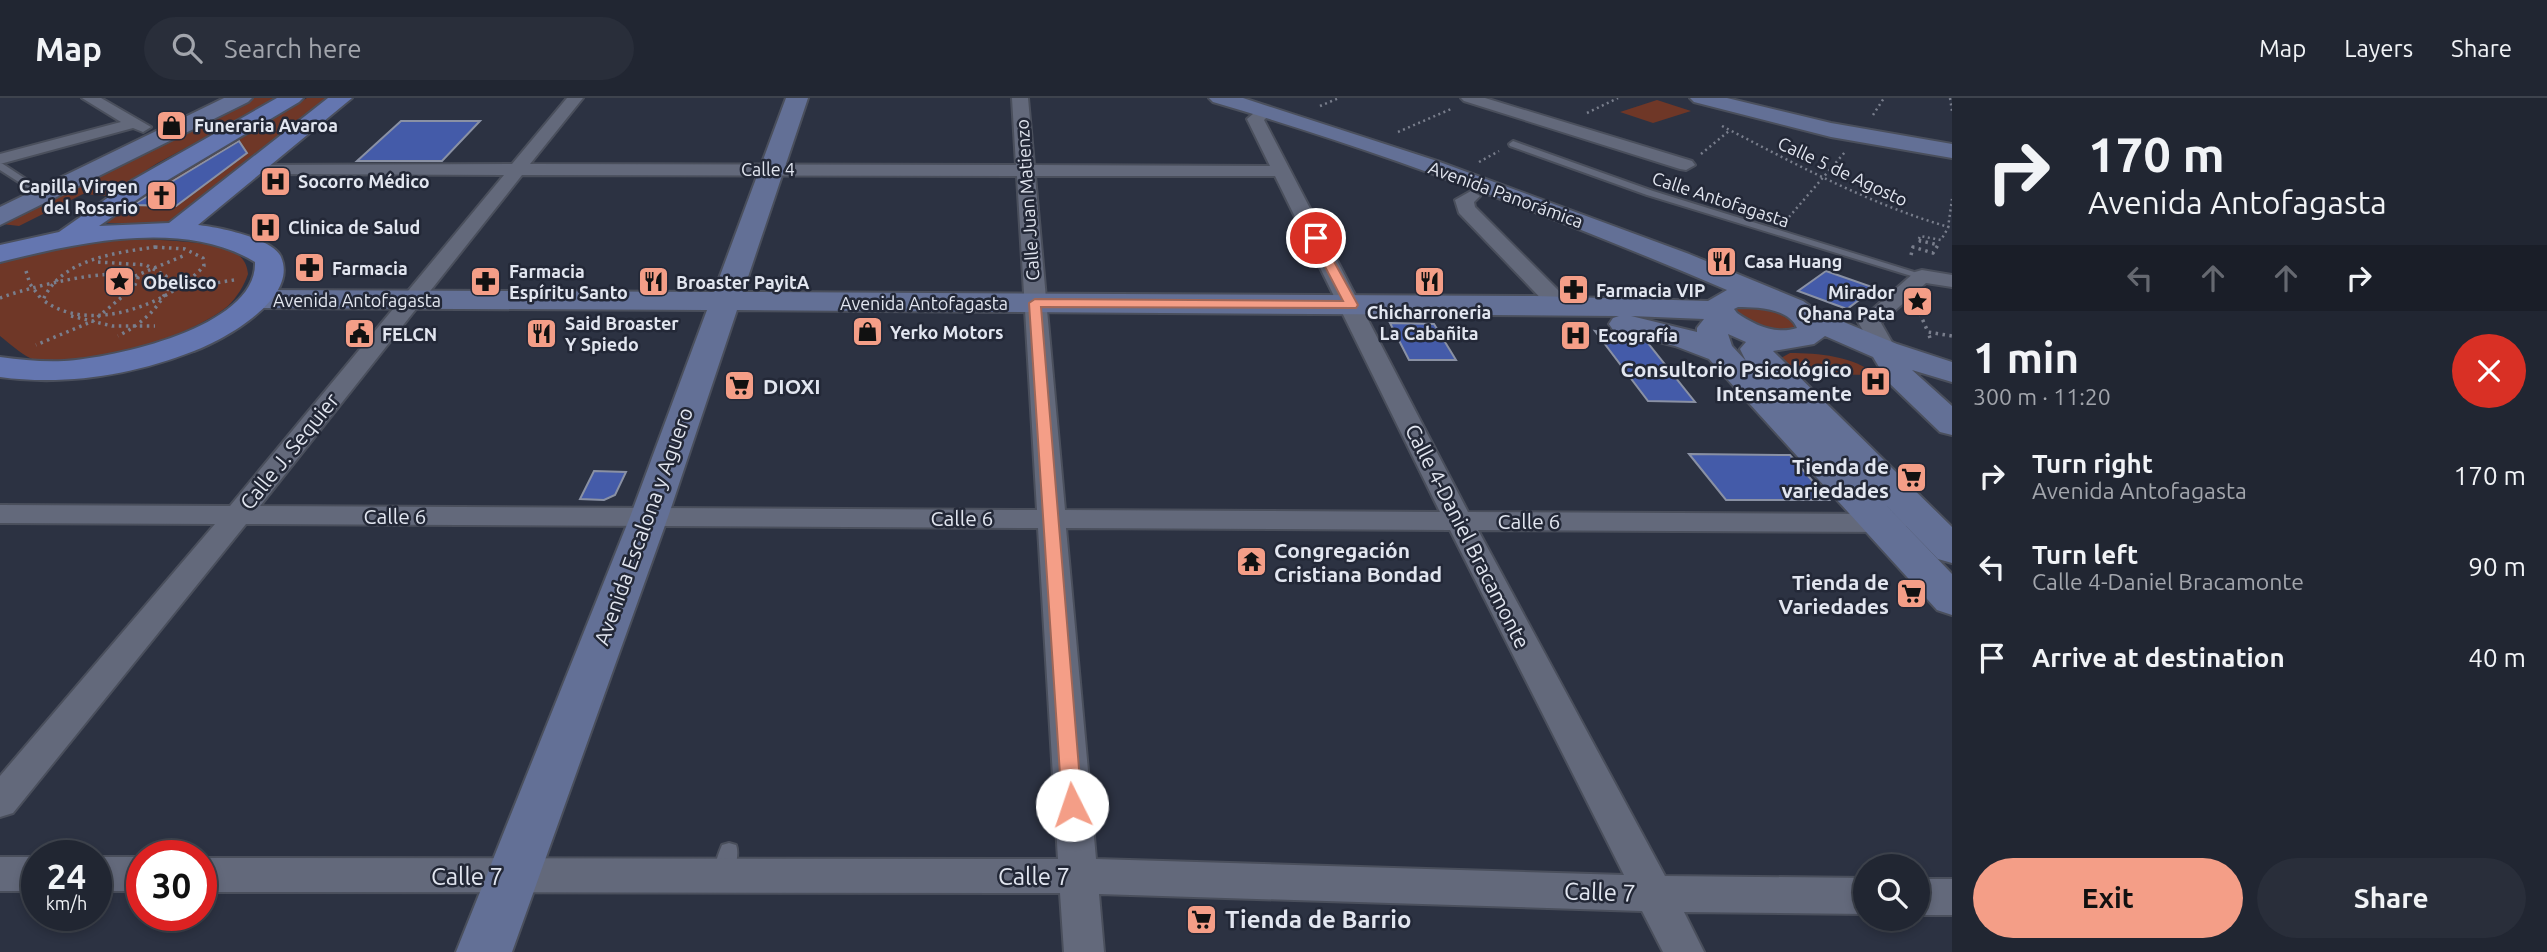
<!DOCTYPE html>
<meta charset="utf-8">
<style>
body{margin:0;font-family:Ubuntu,sans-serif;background:#292e3a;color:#f1f3f6;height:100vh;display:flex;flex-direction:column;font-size:26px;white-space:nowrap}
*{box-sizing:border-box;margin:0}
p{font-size:23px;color:#a2a5ac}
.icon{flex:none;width:38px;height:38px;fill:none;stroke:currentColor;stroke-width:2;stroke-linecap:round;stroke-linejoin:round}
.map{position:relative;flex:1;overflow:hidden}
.details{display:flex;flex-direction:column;background:#212632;width:595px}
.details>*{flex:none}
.hud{background:#212632;color:#f1f3f6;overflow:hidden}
.controls{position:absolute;left:1853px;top:756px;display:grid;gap:14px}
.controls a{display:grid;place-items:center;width:77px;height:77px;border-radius:50%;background:#212632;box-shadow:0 4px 10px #0003,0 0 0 2px #3e434d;font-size:35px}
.speed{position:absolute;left:21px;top:742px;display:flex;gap:14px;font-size:35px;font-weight:700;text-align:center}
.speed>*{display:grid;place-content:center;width:91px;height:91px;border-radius:50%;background:#212632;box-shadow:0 4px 10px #0003,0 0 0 2px #3e434d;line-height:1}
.speed small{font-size:18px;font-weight:400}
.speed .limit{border:10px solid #d22;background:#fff;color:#111}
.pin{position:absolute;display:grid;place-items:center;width:60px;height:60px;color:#fff;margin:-30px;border:4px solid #fff;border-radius:50%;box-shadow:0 2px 7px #0007}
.me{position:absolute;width:77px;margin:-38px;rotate:356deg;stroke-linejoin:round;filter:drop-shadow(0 0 5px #0008)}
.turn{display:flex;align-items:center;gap:24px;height:147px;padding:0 21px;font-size:32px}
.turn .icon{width:91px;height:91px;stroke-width:2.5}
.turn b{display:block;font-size:49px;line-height:60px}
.lanes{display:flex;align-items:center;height:66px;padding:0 21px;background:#0003;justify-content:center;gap:35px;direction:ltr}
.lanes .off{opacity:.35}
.round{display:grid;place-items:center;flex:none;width:74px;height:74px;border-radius:37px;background:#292e3a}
.headline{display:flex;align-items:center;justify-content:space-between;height:119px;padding:0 21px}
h1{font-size:42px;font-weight:700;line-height:52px}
.primary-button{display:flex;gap:14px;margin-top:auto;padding:14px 21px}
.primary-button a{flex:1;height:80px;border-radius:42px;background:#f49e87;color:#111;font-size:28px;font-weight:700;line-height:80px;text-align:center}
.primary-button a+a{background:#292e3a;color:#f1f3f6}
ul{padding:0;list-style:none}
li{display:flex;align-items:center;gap:21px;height:91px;padding:0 21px}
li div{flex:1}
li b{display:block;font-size:26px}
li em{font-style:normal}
header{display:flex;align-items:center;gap:42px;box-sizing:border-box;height:98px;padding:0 35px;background:#212632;border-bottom:2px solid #3e434d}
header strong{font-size:33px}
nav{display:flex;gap:38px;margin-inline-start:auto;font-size:24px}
.search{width:490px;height:63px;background:#292e3a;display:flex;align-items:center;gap:18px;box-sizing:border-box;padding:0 24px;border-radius:38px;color:#a2a5ac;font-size:26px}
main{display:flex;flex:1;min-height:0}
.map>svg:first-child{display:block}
</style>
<header>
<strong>Map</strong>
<div class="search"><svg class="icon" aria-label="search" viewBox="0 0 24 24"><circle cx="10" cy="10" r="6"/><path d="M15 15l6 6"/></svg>Search here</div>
<nav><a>Map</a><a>Layers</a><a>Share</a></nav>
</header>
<main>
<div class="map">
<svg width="1952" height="854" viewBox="0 0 1952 854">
<rect width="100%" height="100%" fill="#2c3242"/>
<path fill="#6f3727" d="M251 0H278L156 66 107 98 83 96 19 128 2 126Z
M307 0H331L171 125H100L179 72Z
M1657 2 1691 13 1653 25 1620 14Z
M102 140C134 142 207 140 234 154 243 159 247 166 248 176 244 188 237 199 228 208 194 237 72 280 30 260 20 255 9 245 0 238V166L28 155Z
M1736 208 1779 211 1796 224 1795 228C1784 237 1756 233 1744 225 1740 222 1736 215 1733 211Z
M1790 255C1818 255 1854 258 1876 277L1798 276 1781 260Z"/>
<path fill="#445ba9" stroke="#8a91a4" stroke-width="2" d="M401 23H480L442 63H357Z
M239 43 247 55 176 108 133 107Z
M1826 173 1875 190 1847 211 1798 193Z
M1390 225 1434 226 1456 262H1409Z
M1595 233 1647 244 1695 304 1648 303Z
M1689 356 1790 357 1829 402H1726Z
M594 373 626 374 615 397 604 402 580 401Z"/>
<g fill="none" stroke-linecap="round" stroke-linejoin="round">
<defs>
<path id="lane" d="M1513 43 1653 93 1927 178 1926 180H1918L1647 97 1510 48 1509 46Z
M0 65 3 66 50 97 42 99 0 72Z
M729 745 736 747C740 757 734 774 730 784L723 787 716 784C711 774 718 757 722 747Z"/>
<path id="street" d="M82 0H101L151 29 143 34 133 30 0 66V56L121 24Z
M567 0H583L530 66 1016 67 1012 0H1028L1034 67 1270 68 1247 21 1260 10H1272L1274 13 1264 22 1468 414 1894 416 1904 419 1908 425 1904 431 1894 434 1478 432 1665 778 1866 780V816L1684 814 1704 854H1663L1642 813 1099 796 1104 854H1064L1060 795 201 794V760L1058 761 1038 430 246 426 13 715 0 719V678L215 426 0 425V407L230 408 504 77 255 76 249 75 246 71 249 67 512 66ZM522 77 1017 78 1037 412 260 408ZM1035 78H1275L1440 414 1065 412ZM1066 430 1450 432 1624 777 1096 761Z
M1461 0H1485L1692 63 1695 67 1686 72 1680 71 1464 3Z
M1471 93 1480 98 1474 104 1475 109 1569 203 1572 208 1569 213H1553L1459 115 1455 102Z
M1922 172 1952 177V189L1926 185 1881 225 1897 253 1894 258H1878L1858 224 1915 174Z
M0 759H37V793H0Z
M96 759H142V793H96Z
M1918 781H1952V817H1918Z"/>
<path id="secondary" d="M224 0H252L248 4 0 127V109Z
M786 0H808L743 194 1535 198 1708 203 1727 192C1560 121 1388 55 1213 4L1209 0H1243L1437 63 1689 156 1803 203 1817 213 1897 246 1952 264V284L1912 272 1952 308V337L1940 334 1888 284 1873 259 1825 238 1814 246 1773 253 1952 429V465L1938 461 1881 402 1952 476V517L1937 512 1709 261 1675 248 1613 232 1609 226 1613 220 1619 218 737 212 668 419 512 854H456L630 419 707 212 255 210 245 207 240 201 245 195 255 192 714 194ZM1738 209C1756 209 1789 210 1797 230 1776 237 1754 227 1737 215L1734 211ZM1631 218 1704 221 1697 230V234ZM1728 236 1746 244 1740 251 1746 263 1732 248Z
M1690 0H1727L1831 25 1952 46V60L1831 39 1694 4Z"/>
<path id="primary" d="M277 0H303L299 4 151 92 99 128 169 125 328 0H352L198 127C217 129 273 140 281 159 299 200 224 242 194 253 133 277 65 288 0 279V259C22 262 42 264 64 263 114 260 258 229 255 164 183 120 77 145 0 164V147L59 134 133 82Z"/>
</defs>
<use href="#lane" stroke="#4a4f5c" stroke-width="4"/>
<use href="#street" stroke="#4a4f5c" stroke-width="4"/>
<use href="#secondary" stroke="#4a4f5c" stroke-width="4"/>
<use href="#primary" stroke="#4a4f5c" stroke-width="4"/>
<path stroke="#797e8c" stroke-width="2.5" stroke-dasharray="2 3.5" stroke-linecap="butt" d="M1950 0 1952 13
M1320 8 1339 0
M1587 15 1618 0
M1873 17 1884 0
M1722 28C1797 67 1871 107 1952 130
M1398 34 1451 11
M1701 56 1729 33
M1479 64 1499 53
M1789 119 1845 54
M1921 144 1918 143 1920 138 1941 142 1948 130 1952 101"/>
<path stroke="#797e8c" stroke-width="3.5" stroke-dasharray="2.5 4.5" stroke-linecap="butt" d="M155 149 185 151 203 160 204 168C168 207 89 237 43 202 61 161 115 155 155 149Z
M1911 157 1913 149 1933 155 1938 147 1918 142
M98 164 146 167 166 178 169 188C158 212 141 226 118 238
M26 173 30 186 42 202
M135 178 183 158
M169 188 203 187 234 182
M0 200C26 190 115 167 138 180L134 189 93 223 36 247
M1917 209 1928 234
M71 218 112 228H155
M1930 240 1928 234 1952 238"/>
<use href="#lane" fill="#63697b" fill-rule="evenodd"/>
<use href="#street" fill="#63697b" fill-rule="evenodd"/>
<use href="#secondary" fill="#637096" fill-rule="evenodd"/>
<use href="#primary" fill="#6476b0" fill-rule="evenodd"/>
</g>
<path fill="#f49e87" stroke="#9f6758" stroke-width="2" d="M1312 137 1321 140 1358 207 1356 210 1041 209 1082 707 1079 713 1072 716 1065 713 1062 707 1029 205 1035 201 1343 203 1310 140Z"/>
<defs>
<symbol id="shop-square" viewBox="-11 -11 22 22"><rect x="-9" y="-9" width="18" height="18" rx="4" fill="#f49e87" stroke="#232837"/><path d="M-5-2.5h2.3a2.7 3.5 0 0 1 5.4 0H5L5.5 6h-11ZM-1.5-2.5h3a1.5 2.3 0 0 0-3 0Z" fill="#111"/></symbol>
<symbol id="hospital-square" viewBox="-11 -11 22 22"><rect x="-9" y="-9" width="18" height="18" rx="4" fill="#f49e87" stroke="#232837"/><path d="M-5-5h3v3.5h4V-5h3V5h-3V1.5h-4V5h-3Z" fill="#111"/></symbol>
<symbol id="church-square" viewBox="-11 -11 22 22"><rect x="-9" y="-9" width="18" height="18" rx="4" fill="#f49e87" stroke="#232837"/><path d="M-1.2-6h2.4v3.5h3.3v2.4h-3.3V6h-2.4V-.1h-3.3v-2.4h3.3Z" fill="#111"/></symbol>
<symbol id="restaurant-square" viewBox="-11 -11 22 22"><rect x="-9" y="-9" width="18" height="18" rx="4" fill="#f49e87" stroke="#232837"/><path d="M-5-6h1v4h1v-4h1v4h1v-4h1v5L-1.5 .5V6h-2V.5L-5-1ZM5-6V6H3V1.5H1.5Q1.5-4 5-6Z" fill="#111"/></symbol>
<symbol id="pharmacy-square" viewBox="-11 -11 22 22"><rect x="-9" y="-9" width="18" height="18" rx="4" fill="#f49e87" stroke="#232837"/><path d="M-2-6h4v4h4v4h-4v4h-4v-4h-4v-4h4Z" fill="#111"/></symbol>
<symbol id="sight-square" viewBox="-11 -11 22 22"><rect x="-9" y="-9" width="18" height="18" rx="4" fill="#f49e87" stroke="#232837"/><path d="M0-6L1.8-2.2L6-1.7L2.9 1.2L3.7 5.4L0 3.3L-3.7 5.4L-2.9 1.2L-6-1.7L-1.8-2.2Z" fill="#111"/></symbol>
<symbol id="civic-square" viewBox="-11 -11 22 22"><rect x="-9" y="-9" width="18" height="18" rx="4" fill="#f49e87" stroke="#232837"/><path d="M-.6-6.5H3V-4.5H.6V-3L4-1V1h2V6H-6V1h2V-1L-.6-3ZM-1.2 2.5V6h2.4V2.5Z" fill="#111"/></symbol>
<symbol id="supermarket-square" viewBox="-11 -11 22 22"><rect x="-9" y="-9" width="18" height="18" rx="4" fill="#f49e87" stroke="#232837"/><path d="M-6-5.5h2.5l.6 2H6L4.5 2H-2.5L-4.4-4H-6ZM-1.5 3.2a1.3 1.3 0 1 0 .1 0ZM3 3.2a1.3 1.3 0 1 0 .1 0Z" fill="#111"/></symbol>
<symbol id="temple-square" viewBox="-11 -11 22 22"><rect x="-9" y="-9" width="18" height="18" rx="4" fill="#f49e87" stroke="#232837"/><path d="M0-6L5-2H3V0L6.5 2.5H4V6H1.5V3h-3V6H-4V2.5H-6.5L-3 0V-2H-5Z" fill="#111"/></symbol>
</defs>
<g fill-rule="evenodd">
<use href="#shop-square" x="154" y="10" width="35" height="35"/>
<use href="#hospital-square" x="258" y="66" width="35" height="35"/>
<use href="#church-square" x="144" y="80" width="35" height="35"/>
<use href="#hospital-square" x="248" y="112" width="35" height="35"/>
<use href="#restaurant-square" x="1704" y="146" width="35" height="35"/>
<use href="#pharmacy-square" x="292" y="152" width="35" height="35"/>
<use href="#pharmacy-square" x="468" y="166" width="35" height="35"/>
<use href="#restaurant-square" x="1412" y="166" width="35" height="35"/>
<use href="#sight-square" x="102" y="166" width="35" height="35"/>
<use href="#restaurant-square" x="636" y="166" width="35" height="35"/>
<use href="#pharmacy-square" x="1556" y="174" width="35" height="35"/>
<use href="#sight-square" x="1900" y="186" width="35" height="35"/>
<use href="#shop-square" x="850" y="216" width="35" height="35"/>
<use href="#restaurant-square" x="524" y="218" width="35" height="35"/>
<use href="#civic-square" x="342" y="218" width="35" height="35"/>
<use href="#hospital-square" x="1558" y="220" width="35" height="35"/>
<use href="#hospital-square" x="1858" y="266" width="35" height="35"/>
<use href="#supermarket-square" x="722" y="270" width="35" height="35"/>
<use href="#supermarket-square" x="1894" y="362" width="35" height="35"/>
<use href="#temple-square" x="1234" y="446" width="35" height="35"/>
<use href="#supermarket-square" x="1894" y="478" width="35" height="35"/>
<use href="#supermarket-square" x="1184" y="804" width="35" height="35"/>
</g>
<g text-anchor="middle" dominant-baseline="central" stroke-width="5" stroke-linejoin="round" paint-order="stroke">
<g font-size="18" font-weight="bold" fill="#e2e6f0" stroke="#232837" text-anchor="start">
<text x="194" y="27">Funeraria Avaroa</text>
<text x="298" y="83">Socorro Médico</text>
<text x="138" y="88" text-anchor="end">Capilla Virgen<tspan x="138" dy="21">del Rosario</tspan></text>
<text x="288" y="129">Clinica de Salud</text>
<text x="1744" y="163">Casa Huang</text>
<text x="332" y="170">Farmacia</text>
<text x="509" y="173">Farmacia<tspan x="509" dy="21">Espíritu Santo</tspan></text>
<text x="143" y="184">Obelisco</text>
<text x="676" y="184">Broaster PayitA</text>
<text x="1596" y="192">Farmacia VIP</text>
<text x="1895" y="194" text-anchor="end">Mirador<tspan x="1895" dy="21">Qhana Pata</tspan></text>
<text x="1429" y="214" text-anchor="middle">Chicharroneria<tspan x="1429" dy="21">La Cabañita</tspan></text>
<text x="565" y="225">Said Broaster<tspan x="565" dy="21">Y Spiedo</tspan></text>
<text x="890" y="234">Yerko Motors</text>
<text x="382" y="236">FELCN</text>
<text x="1598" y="237">Ecografía</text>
</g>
<g font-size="18" fill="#e2e6f0" stroke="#232837">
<text x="768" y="71">Calle 4</text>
<text transform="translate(1843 73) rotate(25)">Calle 5 de Agosto</text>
<text transform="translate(1506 96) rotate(20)">Avenida Panorámica</text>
<text transform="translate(1721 101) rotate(18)">Calle Antofagasta</text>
<text transform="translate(1027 102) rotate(-94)">Calle Juan Matienzo</text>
<text x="357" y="202">Avenida Antofagasta</text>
<text x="924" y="205">Avenida Antofagasta</text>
</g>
<g font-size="21" font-weight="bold" fill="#e2e6f0" stroke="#232837" text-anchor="end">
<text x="1852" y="271">Consultorio Psicológico<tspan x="1852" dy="24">Intensamente</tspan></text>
<text x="763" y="288" text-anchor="start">DIOXI</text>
<text x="1889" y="368">Tienda de<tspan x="1889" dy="24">variedades</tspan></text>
<text x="1274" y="452" text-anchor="start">Congregación<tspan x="1274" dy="24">Cristiana Bondad</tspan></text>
<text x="1889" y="484">Tienda de<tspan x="1889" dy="24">Variedades</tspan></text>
</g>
<g font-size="21" fill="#e2e6f0" stroke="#232837">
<text transform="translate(289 353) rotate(-51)">Calle J. Sequier</text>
<text x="395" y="418">Calle 6</text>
<text x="962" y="420">Calle 6</text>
<text x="1529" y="423">Calle 6</text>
<text transform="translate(643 428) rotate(-70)">Avenida Escalona y Aguero</text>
<text transform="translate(1468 438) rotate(63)">Calle 4-Daniel Bracamonte</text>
</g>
<g font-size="24" fill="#e2e6f0" stroke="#232837">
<text x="467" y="778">Calle 7</text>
<text x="1034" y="778">Calle 7</text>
<text transform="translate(1600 794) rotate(2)">Calle 7</text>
</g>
<g font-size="24" font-weight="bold" fill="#e2e6f0" stroke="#232837" text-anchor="start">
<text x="1225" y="821">Tienda de Barrio</text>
</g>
</g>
</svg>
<div class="controls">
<a><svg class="icon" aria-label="search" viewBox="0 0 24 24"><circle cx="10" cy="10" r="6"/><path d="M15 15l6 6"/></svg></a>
</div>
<div class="speed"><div>24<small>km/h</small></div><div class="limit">30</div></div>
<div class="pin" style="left:1316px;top:140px;background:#d93025"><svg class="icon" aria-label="arrive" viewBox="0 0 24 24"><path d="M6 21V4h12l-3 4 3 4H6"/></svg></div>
<svg class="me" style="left:1072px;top:707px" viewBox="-20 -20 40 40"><circle r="19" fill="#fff"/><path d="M0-13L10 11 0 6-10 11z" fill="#f49e87"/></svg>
</div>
<section class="details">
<div class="hud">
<div class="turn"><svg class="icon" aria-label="right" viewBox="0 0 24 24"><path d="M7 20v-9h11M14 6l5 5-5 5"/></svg><div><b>170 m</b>Avenida Antofagasta</div></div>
<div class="lanes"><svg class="icon off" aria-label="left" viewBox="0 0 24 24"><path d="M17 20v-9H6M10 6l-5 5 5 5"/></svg><svg class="icon off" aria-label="ahead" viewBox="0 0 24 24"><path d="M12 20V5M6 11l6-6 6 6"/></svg><svg class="icon off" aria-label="ahead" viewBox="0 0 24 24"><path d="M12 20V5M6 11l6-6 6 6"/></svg><svg class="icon" aria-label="right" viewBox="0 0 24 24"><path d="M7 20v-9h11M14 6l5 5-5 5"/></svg></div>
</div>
<div class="headline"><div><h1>1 min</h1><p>300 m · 11:20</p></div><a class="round" style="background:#d93025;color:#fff"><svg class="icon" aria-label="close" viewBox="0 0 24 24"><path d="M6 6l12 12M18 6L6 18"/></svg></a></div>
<ul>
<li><svg class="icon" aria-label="right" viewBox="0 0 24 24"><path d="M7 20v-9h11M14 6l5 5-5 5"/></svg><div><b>Turn right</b><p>Avenida Antofagasta</p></div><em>170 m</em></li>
<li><svg class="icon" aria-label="left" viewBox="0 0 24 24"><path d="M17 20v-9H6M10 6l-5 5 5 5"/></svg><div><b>Turn left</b><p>Calle 4-Daniel Bracamonte</p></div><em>90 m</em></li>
<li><svg class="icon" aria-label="arrive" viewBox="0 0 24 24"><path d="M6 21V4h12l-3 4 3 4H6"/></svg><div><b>Arrive at destination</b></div><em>40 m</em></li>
</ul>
<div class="primary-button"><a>Exit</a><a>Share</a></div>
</section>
</main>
